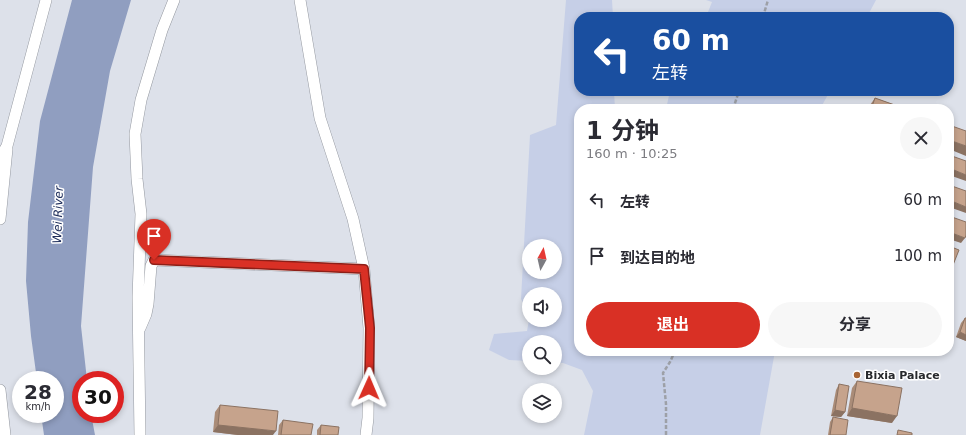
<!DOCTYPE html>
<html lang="zh">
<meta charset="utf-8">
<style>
body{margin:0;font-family:"DejaVu Sans","Noto Sans SC",sans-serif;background:#f7f7f7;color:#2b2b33;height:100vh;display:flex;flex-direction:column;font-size:15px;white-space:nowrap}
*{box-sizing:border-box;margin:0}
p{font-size:13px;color:#7c7c81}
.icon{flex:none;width:22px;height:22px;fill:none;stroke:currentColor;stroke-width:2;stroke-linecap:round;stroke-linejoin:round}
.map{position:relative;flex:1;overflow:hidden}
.drawer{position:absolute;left:574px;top:104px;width:380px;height:252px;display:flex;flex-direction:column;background:#fff;border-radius:16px;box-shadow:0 2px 6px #0003}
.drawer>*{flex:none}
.hud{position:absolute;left:574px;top:12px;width:380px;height:84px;border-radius:16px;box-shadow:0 2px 6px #0003;background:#1a4fa0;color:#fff;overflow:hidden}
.needle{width:26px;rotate:8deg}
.tools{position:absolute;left:522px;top:239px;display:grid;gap:8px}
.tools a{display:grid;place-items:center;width:40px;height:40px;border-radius:50%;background:#fff;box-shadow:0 2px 6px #0003;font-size:20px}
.speed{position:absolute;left:12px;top:371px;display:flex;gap:8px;font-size:20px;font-weight:700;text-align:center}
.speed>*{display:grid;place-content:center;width:52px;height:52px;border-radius:50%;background:#fff;box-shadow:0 2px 6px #0003;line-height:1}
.speed small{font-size:10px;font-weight:400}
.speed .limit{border:6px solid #d22;background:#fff;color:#111}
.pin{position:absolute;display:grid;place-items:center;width:34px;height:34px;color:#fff;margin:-41px -17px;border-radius:50% 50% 50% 0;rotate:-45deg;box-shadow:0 0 4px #0007}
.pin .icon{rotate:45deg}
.me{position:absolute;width:44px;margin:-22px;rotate:1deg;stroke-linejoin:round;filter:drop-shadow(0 0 3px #0008)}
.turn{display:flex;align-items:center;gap:14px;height:84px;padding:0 12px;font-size:18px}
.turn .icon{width:52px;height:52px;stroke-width:2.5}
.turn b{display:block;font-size:28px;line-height:34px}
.round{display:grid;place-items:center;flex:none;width:42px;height:42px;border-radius:21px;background:#f7f7f7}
.summary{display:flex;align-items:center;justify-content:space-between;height:68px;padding:0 12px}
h1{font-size:24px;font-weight:700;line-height:30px}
.cta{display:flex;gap:8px;margin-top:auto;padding:8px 12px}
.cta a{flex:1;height:46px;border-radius:24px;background:#d93025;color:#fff;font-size:16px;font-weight:700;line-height:46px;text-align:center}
.cta a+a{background:#f7f7f7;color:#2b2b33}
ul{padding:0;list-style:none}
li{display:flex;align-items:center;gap:12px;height:56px;padding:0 12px}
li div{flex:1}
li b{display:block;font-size:15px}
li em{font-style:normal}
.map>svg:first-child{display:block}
</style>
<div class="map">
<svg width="966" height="435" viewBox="0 0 966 435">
<rect width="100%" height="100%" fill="#dde1ea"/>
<path fill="#c6cfe7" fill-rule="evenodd" d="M566 0H612L613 17H579V91H614L615 109H579V351H775L760 435H584L593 391 582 370 563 363H555V342H529V361L509 360 489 350 494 334 527 331 529 320H555V294H529V313L521 299 530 135 556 125ZM529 246H555V272H529Z
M706 0H876L867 17H706L712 2Z
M670 91H830L820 109H666Z"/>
<path fill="#909ec0" d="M72 0H131L110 71 93 167 81 326 87 380H81V414H91L95 435H44L41 414H55V380H37L31 336 26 281 28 222 40 121Z"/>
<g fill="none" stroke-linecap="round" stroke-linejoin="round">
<defs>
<path id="street" d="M300 0 320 118 353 219 364 269 369 328 368 418 366 435
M0 158 7 146 46 0
M0 219 7 149
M140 328 146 314 148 304 151 266 154 260 364 269
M0 390 5 435
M140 435 138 297 141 214 137 179 135 134 141 100 162 30 174 0"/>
</defs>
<use href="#street" stroke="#9498a0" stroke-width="12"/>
<path stroke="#9da0a7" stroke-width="2.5" stroke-dasharray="4 2" stroke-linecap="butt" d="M763 17 768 0
M733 109 739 91
M666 435V404L663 373 670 362 675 351"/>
<use href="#street" stroke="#fff" stroke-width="11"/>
</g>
<path fill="#aa8c78" d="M875 98 906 109H869L870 105Z
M965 318 966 341 956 337 961 323Z
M857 381 892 423 847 416 852 388Z
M839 384 845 412 841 417 831 416 836 390Z
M220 405 273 435H238L213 432 215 412Z
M833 417 846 435H828L830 422Z
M283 420 311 435H278L279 425Z
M321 425 338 435H317V430Z"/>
<path fill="#8b7262" d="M949 140 966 146V156L949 149Z
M949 168 966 175V181L949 175Z
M949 200 966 207V213L949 207Z
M949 232 965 238 961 243 949 239Z
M949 264 953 265 950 270H949Z
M960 332 966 335V341L956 337Z
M852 408 897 416 892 423 847 416Z
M835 410 845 412 841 417 831 416Z
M218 425 276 431 273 435H238L213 432Z"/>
<path fill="#c6a38c" stroke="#8b7262" d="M875 98 906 109H871Z
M949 125 966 131V146L949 140Z
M949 155 966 161V175L949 168Z
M949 185 966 191V207L949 200Z
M949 216 966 222V235L965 238 949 232Z
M949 246 959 250 953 265 949 264Z
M965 318H966V335L960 332Z
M857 381 902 388 897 416 852 408Z
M839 384 849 386 845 412 835 410Z
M220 405 278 411 276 431 218 425Z
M833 417 848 420 846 435H830Z
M283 420 313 424 311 435H281Z
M321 425 339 427 338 435H320Z
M898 430 912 433V435H897Z"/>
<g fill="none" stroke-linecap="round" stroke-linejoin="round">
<defs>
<path id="route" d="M154 260 364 269 370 328 369 388"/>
</defs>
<use href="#route" stroke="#8d1f18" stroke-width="10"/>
<use href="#route" stroke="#d93025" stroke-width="7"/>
</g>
<circle fill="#a86433" stroke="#fff" stroke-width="1.5" cx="857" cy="375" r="4"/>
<g text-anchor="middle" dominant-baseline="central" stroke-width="3" stroke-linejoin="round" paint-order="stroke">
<g font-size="11" font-weight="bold" fill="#27292c" stroke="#fff" text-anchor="start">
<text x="865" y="375">Bixia Palace</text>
</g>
<g font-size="12" font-style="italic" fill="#202f5c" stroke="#fff">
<text transform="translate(58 215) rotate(-88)">Wei River</text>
</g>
</g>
</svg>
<div class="tools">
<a><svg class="needle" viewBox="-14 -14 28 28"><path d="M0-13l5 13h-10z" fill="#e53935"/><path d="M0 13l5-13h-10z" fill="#7c7c81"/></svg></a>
<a><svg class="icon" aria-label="sound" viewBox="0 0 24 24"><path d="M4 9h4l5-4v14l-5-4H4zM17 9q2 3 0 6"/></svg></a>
<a><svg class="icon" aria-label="search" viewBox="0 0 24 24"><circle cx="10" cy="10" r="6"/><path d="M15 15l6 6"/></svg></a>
<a><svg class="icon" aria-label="layers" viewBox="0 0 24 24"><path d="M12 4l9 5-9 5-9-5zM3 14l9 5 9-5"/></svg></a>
</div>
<div class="speed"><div>28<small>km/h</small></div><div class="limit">30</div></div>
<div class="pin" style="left:154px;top:260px;background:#d93025"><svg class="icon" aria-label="arrive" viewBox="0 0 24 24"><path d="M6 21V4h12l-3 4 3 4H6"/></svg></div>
<svg class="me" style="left:369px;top:388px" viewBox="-20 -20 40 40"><path d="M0-17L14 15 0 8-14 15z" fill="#d93025" stroke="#fff" stroke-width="4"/></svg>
<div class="hud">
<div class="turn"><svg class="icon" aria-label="left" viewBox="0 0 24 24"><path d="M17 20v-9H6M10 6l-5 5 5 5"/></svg><div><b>60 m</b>左转</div></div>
</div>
<section class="drawer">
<div class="summary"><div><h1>1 分钟</h1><p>160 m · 10:25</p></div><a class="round"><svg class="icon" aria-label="close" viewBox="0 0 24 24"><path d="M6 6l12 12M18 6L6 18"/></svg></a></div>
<ul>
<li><svg class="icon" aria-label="left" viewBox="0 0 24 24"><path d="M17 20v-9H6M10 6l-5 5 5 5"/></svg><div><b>左转</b></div><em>60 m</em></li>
<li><svg class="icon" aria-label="arrive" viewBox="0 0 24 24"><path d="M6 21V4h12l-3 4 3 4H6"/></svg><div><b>到达目的地</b></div><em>100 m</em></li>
</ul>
<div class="cta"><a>退出</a><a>分享</a></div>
</section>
</div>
